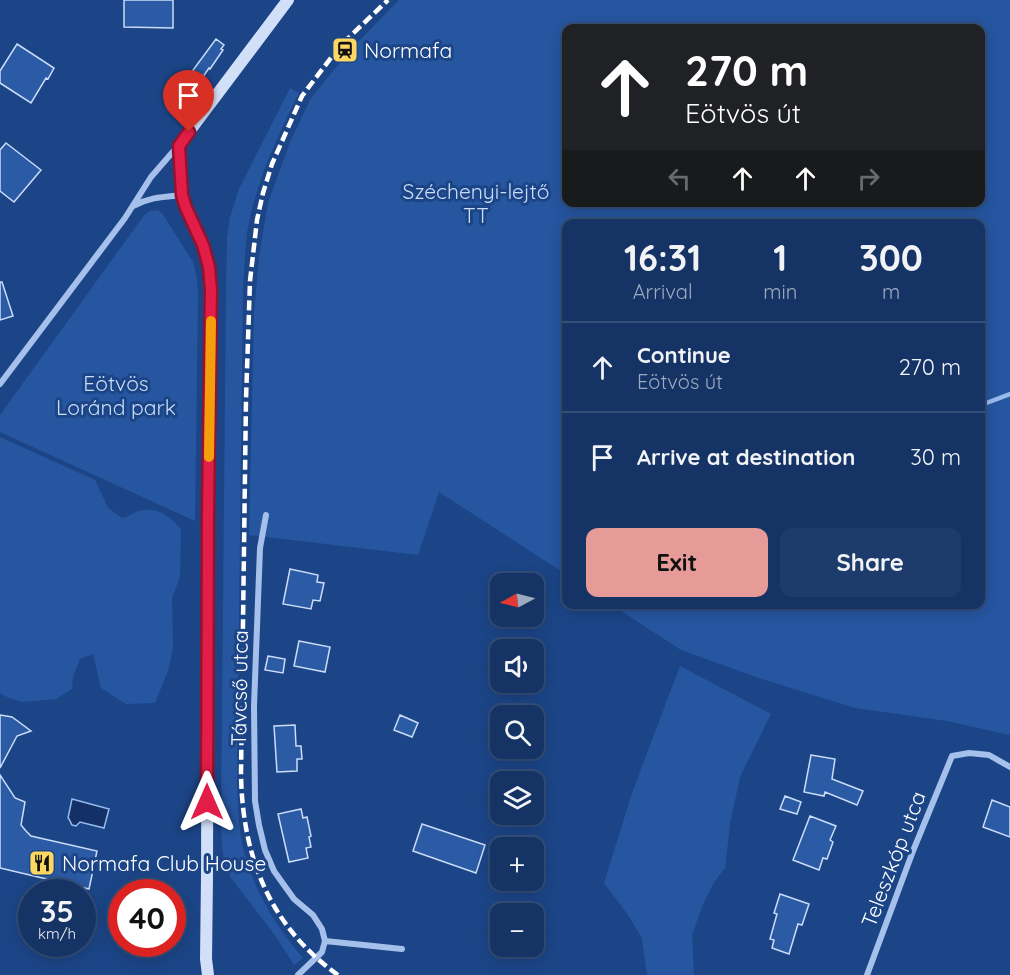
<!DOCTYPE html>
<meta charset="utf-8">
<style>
body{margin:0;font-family:Quicksand,sans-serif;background:#1e3c6b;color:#f1f3f6;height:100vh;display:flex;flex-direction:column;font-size:22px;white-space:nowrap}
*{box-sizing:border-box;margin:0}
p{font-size:20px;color:#9daabf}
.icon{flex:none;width:33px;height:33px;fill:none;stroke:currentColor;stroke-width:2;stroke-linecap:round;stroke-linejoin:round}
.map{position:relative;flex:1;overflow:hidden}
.panel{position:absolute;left:562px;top:219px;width:423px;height:390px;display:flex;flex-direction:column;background:#153465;border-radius:12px;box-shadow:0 3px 15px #0003,0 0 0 2px #344f79}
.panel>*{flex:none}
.top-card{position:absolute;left:562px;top:24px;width:423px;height:183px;border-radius:12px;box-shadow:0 3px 15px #0003,0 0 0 2px #344f79;background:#202124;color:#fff;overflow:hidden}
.needle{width:39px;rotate:263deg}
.tools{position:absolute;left:490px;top:573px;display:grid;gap:12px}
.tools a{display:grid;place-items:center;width:54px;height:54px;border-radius:12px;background:#153465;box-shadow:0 3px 15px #0003,0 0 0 2px #344f79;font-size:30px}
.speed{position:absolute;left:18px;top:879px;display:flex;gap:12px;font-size:30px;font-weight:700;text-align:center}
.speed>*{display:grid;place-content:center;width:78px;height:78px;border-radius:50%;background:#153465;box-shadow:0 3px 15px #0003,0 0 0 2px #344f79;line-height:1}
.speed small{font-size:15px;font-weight:400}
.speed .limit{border:9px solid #d22;background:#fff;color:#111}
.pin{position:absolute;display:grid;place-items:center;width:51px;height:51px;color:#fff;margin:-62px -26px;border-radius:50% 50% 50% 0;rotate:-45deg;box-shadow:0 0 6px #0007}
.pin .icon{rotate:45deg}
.me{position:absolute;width:66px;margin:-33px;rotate:0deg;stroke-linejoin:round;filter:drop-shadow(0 0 4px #0008)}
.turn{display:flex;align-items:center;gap:21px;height:126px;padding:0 24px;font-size:27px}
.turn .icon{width:78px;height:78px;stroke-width:2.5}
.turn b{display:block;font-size:42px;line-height:51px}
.lanes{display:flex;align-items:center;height:57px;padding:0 24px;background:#0003;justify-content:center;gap:30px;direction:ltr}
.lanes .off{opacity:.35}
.eta{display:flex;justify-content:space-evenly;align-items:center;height:102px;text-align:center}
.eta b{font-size:36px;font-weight:800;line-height:42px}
.button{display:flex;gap:12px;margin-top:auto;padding:12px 24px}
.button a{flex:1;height:69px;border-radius:12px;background:#e69b98;color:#111;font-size:24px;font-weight:800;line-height:69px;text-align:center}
.button a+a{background:#1e3c6b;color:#f1f3f6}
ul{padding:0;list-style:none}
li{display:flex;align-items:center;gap:18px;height:90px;padding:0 24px;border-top:2px solid #344f79}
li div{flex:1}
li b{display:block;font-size:22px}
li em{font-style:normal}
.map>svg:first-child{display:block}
</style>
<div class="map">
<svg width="1010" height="975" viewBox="0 0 1010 975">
<rect width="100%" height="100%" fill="#1c4587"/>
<path fill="#2656a0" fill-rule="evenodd" d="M399 0H1010V735L947 721 855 708 756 677 681 650 612 605 981 604V224H567V575L439 492 418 555 249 535 254 313 259 257 268 203 290 142 311 98 351 49ZM567 28H981V202H567Z
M290 88 299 93C277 137 255 184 247 233 245 252 244 271 243 289L237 782C238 802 238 823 242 843 251 886 275 926 303 958L294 965 274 934 231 878C220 859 222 839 221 818L226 291 227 238 230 217 239 189Z
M158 210 162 213 193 262 197 279 198 293 195 521 0 432V415L145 214 150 211Z
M0 437 95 480 108 508 122 518C129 517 133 512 139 511 158 506 169 516 181 529L180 577 172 598 173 648 168 671 155 703 126 704 101 688 93 654 80 659 73 677 72 689 56 699 22 702 9 698 0 693Z
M680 666 771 714 740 777 730 824 725 868 715 881 704 902 692 935 694 975H647L642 938 628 915 604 883 632 793Z"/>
<path fill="#133166" stroke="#98bbed" stroke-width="1.5" d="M72 799 109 809 104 828 80 822 76 826 72 825 69 819 68 818Z"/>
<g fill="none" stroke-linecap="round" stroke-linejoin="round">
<path stroke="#98bbed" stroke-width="4.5" d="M981 405 1010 394"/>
</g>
<path fill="#2b5ba5" stroke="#cadcf8" stroke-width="1.5" d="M124 0H173V28L124 27Z
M216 39 224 45 221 49 223 50 210 69 209 68 194 90 197 92 183 110 168 94 183 74 188 77Z
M17 44 54 68 48 79 46 78 31 103 0 83V71Z
M6 143 41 170 14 202 0 191V150Z
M0 282H2L13 316 0 320Z
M290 569 318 575 317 582 324 583 320 601 313 600 311 609 283 604Z
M299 641 330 647 325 672 294 666Z
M268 656 285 659 283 673 265 670Z
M0 715 12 717 31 731 17 736 0 768Z
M400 715 418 723 412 737 394 730Z
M295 725 296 746H301L302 759H297V771L277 772 274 726Z
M811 755 835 759 832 779 863 791 857 805 825 792 824 796 804 792Z
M0 775 15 798 25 802 21 825 26 831 31 836 97 851 89 889 0 868Z
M785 796 801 802 797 814 780 809Z
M992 800 1010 807V837L983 827Z
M301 809 303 818 307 817 311 836 309 837 311 847 306 848 308 858 289 862 278 814Z
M810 816 836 826 830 840 833 842 827 859 823 858 819 870 793 860Z
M422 824 485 845 476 873 413 851Z
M780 894 809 904 802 925 798 924 789 954 772 948 774 940 770 939 777 914 774 913Z"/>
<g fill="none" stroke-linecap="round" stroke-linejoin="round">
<path stroke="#a5c1eb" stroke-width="6" d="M133 206C151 197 162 197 182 195
M0 384 125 218 151 177 177 147
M266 515 260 548 254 706 255 801 259 825 265 850 274 871 294 899 313 915 322 929 325 941 322 952 298 975
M325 941 402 949
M867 975 913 851 952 756 969 753 989 755 1010 767"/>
<path stroke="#d1e0f8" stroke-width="12" d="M208 975 206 959 207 876 208 513 211 290 209 267 203 245 186 208 182 195 179 145 288 0"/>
<path stroke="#fff" stroke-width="4.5" stroke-dasharray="10 4.5" stroke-linecap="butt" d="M338 975C269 926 242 855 241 773L246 399 250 281 257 220 263 193 272 164 302 96 340 46 388 0"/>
</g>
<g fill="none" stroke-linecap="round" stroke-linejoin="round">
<defs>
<path id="route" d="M189 132 179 146 182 195 186 208 203 245 209 267 211 290 208 513 207 802"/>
</defs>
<use href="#route" stroke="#92132f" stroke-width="15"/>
<use href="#route" stroke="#e11d48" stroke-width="10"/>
<path stroke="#f59e0b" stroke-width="10" d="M209 457 211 321"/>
</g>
<defs>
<symbol id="station-square" viewBox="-11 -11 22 22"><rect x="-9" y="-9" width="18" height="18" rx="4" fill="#fcd863" stroke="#1c4587"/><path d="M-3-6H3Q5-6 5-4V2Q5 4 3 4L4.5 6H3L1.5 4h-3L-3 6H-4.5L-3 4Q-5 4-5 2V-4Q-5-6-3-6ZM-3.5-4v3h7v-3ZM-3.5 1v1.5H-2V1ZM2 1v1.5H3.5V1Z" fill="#111"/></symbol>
<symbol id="restaurant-square" viewBox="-11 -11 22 22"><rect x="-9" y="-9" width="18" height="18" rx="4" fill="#fcd863" stroke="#1c4587"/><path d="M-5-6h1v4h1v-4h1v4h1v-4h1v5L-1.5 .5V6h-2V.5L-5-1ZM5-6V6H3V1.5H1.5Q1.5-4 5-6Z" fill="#111"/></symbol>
</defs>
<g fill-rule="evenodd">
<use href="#station-square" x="330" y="35" width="30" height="30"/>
<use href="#restaurant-square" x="27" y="848" width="30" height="30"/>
</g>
<g text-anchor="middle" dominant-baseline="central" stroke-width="6" stroke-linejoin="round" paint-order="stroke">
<g font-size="21" fill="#fff" stroke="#1c4587" text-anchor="start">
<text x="364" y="50">Normafa</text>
<text x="62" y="863">Normafa Club House</text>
</g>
<g font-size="21" fill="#cadcf8" stroke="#1c4587">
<text x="476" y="191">Széchenyi-lejtő<tspan x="476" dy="24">TT</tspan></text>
<text x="116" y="383">Eötvös<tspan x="116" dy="24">Loránd park</tspan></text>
</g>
<g font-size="21" fill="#fff" stroke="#1c4587">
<text transform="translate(239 688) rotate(-89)">Távcső utca</text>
<text transform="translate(893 859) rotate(-69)">Teleszkóp utca</text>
</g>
</g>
</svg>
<div class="tools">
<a><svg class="needle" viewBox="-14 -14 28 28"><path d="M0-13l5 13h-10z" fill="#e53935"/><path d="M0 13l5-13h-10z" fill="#9daabf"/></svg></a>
<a><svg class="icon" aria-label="sound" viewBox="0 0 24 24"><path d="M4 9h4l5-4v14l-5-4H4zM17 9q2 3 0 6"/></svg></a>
<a><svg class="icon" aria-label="search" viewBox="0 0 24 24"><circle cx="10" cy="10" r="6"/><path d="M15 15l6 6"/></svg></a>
<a><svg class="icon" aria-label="layers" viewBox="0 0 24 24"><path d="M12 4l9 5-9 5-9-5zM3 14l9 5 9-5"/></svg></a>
<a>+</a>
<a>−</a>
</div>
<div class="speed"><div>35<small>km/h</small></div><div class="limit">40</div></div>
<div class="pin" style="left:189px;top:132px;background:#d93025"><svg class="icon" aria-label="arrive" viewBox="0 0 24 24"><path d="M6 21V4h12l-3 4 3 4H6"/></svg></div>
<svg class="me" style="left:207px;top:802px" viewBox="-20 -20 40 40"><path d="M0-17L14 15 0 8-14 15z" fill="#e11d48" stroke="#fff" stroke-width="4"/></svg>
<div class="top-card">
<div class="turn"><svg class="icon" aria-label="ahead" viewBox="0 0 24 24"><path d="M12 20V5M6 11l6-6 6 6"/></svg><div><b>270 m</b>Eötvös út</div></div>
<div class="lanes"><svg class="icon off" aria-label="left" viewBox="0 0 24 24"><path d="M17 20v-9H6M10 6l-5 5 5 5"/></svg><svg class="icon" aria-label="ahead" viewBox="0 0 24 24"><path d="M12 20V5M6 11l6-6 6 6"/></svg><svg class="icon" aria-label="ahead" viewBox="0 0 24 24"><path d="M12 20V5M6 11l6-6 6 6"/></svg><svg class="icon off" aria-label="right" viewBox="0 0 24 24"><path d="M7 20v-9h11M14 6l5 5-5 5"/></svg></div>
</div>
<section class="panel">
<div class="eta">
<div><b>16:31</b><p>Arrival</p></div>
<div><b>1</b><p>min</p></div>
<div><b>300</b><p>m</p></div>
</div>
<ul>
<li><svg class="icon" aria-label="ahead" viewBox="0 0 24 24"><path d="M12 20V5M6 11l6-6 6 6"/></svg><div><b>Continue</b><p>Eötvös út</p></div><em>270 m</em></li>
<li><svg class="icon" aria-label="arrive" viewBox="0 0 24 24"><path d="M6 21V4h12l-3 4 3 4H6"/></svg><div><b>Arrive at destination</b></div><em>30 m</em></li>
</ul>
<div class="button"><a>Exit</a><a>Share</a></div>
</section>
</div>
